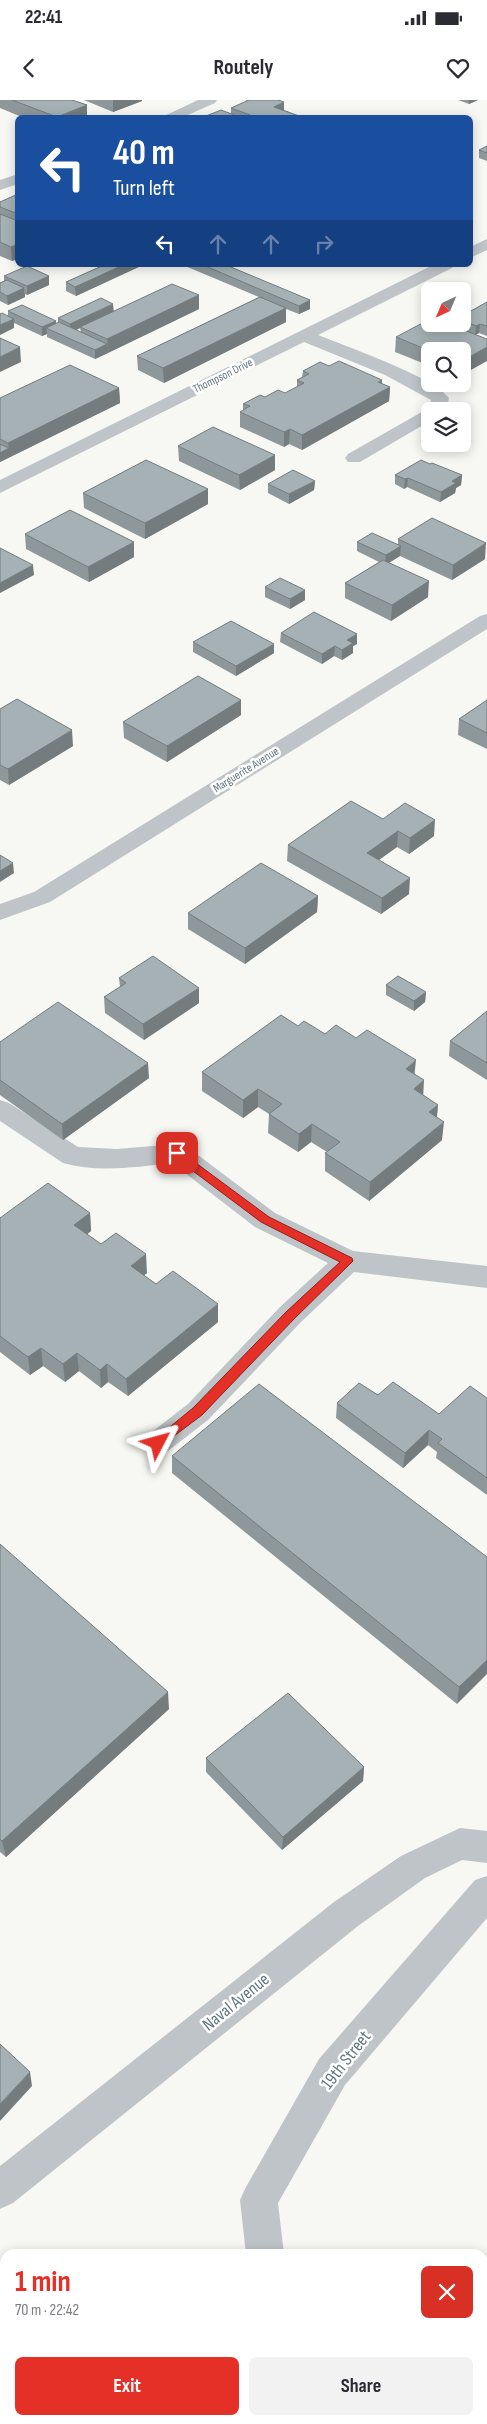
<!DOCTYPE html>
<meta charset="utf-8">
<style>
body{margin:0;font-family:"Sofia Sans Condensed",sans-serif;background:#f2f2f3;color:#2b2b33;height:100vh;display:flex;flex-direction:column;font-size:19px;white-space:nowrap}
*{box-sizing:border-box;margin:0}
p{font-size:16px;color:#7c7c81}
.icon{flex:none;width:28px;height:28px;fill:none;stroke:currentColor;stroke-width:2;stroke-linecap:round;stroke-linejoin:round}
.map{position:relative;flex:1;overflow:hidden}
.panel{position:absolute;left:0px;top:2149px;width:488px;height:176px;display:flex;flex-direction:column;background:#fff;border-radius:15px 15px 0 0;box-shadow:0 2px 12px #0003}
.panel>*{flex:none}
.banner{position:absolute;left:15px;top:15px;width:458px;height:152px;border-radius:8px;box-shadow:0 2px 12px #0003;background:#1a4fa0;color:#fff;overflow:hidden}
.needle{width:32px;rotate:224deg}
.buttons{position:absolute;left:421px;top:182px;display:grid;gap:10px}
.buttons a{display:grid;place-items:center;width:50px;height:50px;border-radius:8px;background:#fff;box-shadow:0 2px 12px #0003;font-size:25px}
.pin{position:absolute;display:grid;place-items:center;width:42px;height:42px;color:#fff;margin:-21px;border-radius:10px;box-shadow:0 2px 8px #0006}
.me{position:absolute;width:55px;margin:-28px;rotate:51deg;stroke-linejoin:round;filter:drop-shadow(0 0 4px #0008)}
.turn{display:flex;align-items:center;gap:18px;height:105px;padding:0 15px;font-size:22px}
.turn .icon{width:65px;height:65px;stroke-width:2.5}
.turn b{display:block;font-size:35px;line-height:42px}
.lanes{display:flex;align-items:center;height:48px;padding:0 15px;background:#0003;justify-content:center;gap:25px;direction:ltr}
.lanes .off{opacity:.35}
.round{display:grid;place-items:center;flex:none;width:52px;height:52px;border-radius:8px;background:#f2f2f3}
.summary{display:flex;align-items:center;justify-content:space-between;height:85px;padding:0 15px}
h1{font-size:30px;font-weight:700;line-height:38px;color:#e53027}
.primary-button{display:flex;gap:10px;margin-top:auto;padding:10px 15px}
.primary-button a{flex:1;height:58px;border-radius:8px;background:#e53027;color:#fff;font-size:20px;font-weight:700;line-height:58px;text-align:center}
.primary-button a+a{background:#f2f2f3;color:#2b2b33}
.status{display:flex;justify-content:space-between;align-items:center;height:35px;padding:0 25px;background:#fff;direction:ltr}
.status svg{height:14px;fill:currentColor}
header{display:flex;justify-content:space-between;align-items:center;height:65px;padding:0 15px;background:#fff;font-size:22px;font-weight:700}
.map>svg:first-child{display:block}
</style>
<div class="status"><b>22:41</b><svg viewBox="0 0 49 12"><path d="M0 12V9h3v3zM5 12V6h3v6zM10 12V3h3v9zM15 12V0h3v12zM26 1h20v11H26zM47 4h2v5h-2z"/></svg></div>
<header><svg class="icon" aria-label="back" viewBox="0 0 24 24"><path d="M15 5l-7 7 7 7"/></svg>Routely<svg class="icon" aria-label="heart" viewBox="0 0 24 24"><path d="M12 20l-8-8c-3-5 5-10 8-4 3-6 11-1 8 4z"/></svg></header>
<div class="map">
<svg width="487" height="2324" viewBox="0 0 487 2324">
<rect width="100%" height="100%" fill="#f7f7f4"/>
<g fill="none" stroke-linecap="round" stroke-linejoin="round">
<path fill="#bec4c7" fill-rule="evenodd" d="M198 0H217L215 3 181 18H160Z
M18 74V84L0 90V80Z
M487 139V150L470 158V147Z
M433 165H454L452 168 318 235C345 246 434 277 449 298L446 311H430V321L360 362H348L345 358 348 354 427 309 430 306 431 300 385 275 304 242 0 393V380Z
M487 514V529L50 802 0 820V804L34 792 480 516Z
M0 1000 9 1003 78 1047 117 1049 177 1044 186 1046 275 1113 353 1151 487 1166V1188L354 1172 300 1223 208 1320 168 1351 158 1355 148 1351 143 1343 148 1335 188 1304 280 1207 328 1163 255 1127 172 1063C136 1067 98 1073 63 1063L0 1021Z
M460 1728 487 1731V1763L462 1760 425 1778 358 1826 13 2103 0 2109V2066L334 1802 401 1756Z
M487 1776V1818L345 1985 278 2103 284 2154H246L240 2100 246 2087 319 1959 475 1780Z
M300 2320H342L343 2324H301Z"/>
</g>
<path fill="#8e989b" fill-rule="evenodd" d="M0 0H72L87 5V18H24L0 8Z
M84 0H142V1L113 12Z
M246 0H278L284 2V10L299 16V18H206V16L231 13V8L246 1Z
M458 0H478L469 4Z
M487 46V61L479 58V50Z
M18 94V159L12 161 0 156V102Z
M104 165H143L76 196 66 191V182Z
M185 165H226L310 209 299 214 286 209V222L164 283 138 270 137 256 259 197 185 166Z
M4 176H49V185L27 195 25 194V197L8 205 0 201V183L4 181Z
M199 195V209L95 259 47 237V234L42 236 14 223V228L8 216V211L56 221V224L58 223V218L114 211ZM80 228 81 232 76 230Z
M487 202V236L479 233 475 235 457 227V224H462V216Z
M396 237 462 251H430V266L395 252Z
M329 266 390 287 389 301 302 350 289 344 284 347 240 327V312L243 310V304L265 297 285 293 297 287V280L302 277 303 271Z
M119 288 120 303 0 362V298Z
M178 346 275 370 240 390 179 361Z
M395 375H462L461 385 456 388 455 393 440 402 407 387 404 389 395 384Z
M315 381 314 390 289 404 268 393V384Z
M208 389V404L145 439 84 408 83 393Z
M25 434 134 442V457L89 482 26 449Z
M398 439 485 459 452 480 400 456 389 463 428 497 391 521 345 498V483L379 462 357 451V442L398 445Z
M265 487 305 500 290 509 265 497Z
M281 533 357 534V544L353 546V553L342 560 334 556 322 564 280 542Z
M193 542 274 553 236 576 193 552Z
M241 600V615L167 662 124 638 123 622Z
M487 600V649L458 635 459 619Z
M0 609 73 646 9 685 0 680Z
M383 719 434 736 409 754 397 747 379 760 409 794 381 814 287 761 288 745Z
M318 796 317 812 245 864 188 829V813Z
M119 878 199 903 144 940 105 913 104 897 120 887Z
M386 885 426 892 425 902 414 911 386 895Z
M487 911V980L449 956 450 941Z
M298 926 325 934 415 974 423 995 438 1005 437 1017 442 1040 369 1101 325 1071V1053L327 1052 311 1042 298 1052 268 1033 269 1014 258 1007 243 1018 202 991V972Z
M0 942 149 978 63 1040 0 995Z
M90 1113 91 1131 87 1134 101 1144 147 1173 144 1175 156 1184 218 1204V1222L128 1296 108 1282 101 1288 79 1271 65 1282 43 1266 30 1275 0 1252V1118Z
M378 1295 439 1314 487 1298V1395L436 1358 437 1352 428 1345 403 1368 336 1318 337 1303Z
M172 1356 487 1457 457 1604 172 1373Z
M0 1444 169 1609 6 1757 0 1752Z
M206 1658 364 1667 363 1681 282 1750 206 1672Z"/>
<path fill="#747c7e" d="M113 0H142V1L113 12Z
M469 0H478L469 4Z
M284 2V16L274 7Z
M87 5V18H57Z
M18 144V159L12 161 11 147Z
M123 165H143L76 196 75 187Z
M49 176V185L27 195V186Z
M24 188 25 197 8 205 7 196Z
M199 195V209L108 253 107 239Z
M310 200V209L299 214V206Z
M113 204 114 213 80 227V228L71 233 70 224Z
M286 208V222L164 283 163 268Z
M14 219V228L0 235V225Z
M56 221V230L46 228 47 234 42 236V227Z
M480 224 479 233 475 235 476 226Z
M107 244 108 253 95 259V250Z
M20 247 21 262 0 272V257Z
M487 247V261L462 275V261Z
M382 280V291L390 287 389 301 302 350V335Z
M119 288 120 303 0 362V353L9 348 8 343Z
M290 329 289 344 284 347V332Z
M275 355V370L240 390 239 375Z
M462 375 461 385 456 388 455 393 440 402 441 392 452 381Z
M408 378 407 387 404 389 405 379Z
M315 381 314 390 289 404V394Z
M208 389V404L145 439V423Z
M134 442V457L89 482 88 467Z
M486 443 485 459 452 480 453 465Z
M401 446 400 456 385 465 386 455Z
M33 465 34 475 0 493V483Z
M429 481 428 497 391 521 392 505Z
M305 490V500L290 509V499Z
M357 534V544L353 546V553L342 560V550L347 540Z
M274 544V553L236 576V566Z
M335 546 334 556 322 564V554Z
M241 600V615L167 662V646Z
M72 630 73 646 9 685 8 669Z
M435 720 434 736 409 754 410 738Z
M398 731 397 747 366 769 367 753Z
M13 763 14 773 0 782V771Z
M410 778 409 794 381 814 382 798Z
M318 796 317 812 245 864V848Z
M199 888V903L144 940 143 924Z
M426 892 425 902 414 911V901Z
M416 960 414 979 406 969Z
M148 963 149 978 63 1040 62 1024Z
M424 980 423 999 414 989Z
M258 989V1007L243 1018V1000Z
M438 1005 436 1023 429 1012Z
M444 1022 442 1040 369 1101 370 1082Z
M312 1024 311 1042 298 1052 299 1034Z
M90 1113 91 1131 76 1143 74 1125Z
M146 1154 147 1173 132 1185 131 1166Z
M218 1204V1222L128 1296 126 1279Z
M41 1248 43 1266 30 1275 28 1257Z
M77 1253 79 1271 65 1282 63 1264Z
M107 1264 108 1282 101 1288 100 1270Z
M429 1330 428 1345 403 1368 405 1353Z
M487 1560V1574L457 1604 459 1587Z
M168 1592 169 1609 6 1757 2 1741Z
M364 1667 363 1681 282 1750 283 1737Z
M30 1972 32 1986 0 2021V2004Z"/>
<path fill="#a5b1b4" stroke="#747c7e" d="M12 0H72L87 5 57 17Z
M249 0H278L284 2 274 7 299 16 296 18H258L231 8Z
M221 10 242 18H211L206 16Z
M487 46V53L479 50Z
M18 94V114L0 107V102Z
M0 114 18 121V144L11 147 0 142Z
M104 165H123L75 187 66 182Z
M203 165H226L310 200 299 206Z
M27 166 49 176 27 186 4 176Z
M7 180 24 188 7 196 0 192V183Z
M172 184 199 195 107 239 80 227Z
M260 197 286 208 163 268 137 256Z
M101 198 113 204 70 224 58 218Z
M487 202V226L480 224 476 226 462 220V216Z
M22 205 56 221 42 227 8 211Z
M2 213 14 219 0 225V214Z
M430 219V224H448L487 239V247L462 261V251H430L396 237Z
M59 222 107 244 95 250 46 228Z
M0 238 20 247 0 257Z
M339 261 382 280 378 282 390 287 302 335 290 329 284 332 240 312 250 306 243 304 260 295 265 297 278 290 285 293 304 283 297 280 309 274 303 271 320 262 329 266Z
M70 265 119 288 8 343 0 339V298Z
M213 327 275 355 239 375 178 346Z
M0 344 9 348 0 353Z
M146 360 208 389 145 423 83 393Z
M421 360 430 364 432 363 462 375 452 381 456 383 441 392 408 378 405 379 395 375Z
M293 370 315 381 289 394 268 384Z
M70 410 134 442 88 467 25 434Z
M432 418 486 443 453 465 398 439Z
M372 433 401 446 386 455 357 442Z
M0 448 33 465 0 483Z
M383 460 429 481 392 505 345 483Z
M280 478 305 490 290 499 265 487Z
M314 512 357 534 347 540 353 543 342 550 335 546 322 554 281 533Z
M231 521 274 544 236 566 193 542Z
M198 576 241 600 167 646 123 622Z
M17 599 72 630 8 669 0 665V609Z
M487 600V633L459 619Z
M351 701 383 719 405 703 435 720 410 738 398 731 367 753 410 778 382 798 288 745Z
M0 755 13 763 0 771Z
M261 763 318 796 245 848 188 813Z
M153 856 199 888 143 924 104 897 126 883 119 878Z
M398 876 426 892 414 901 386 885Z
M58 902 148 963 62 1024 0 980V942Z
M487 911V963L450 941Z
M281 915 298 926 304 921 325 934 336 925 356 938 367 930 416 960 406 969 424 980 414 989 438 1005 429 1012 444 1022 370 1082 325 1053 340 1042 312 1024 299 1034 269 1014 282 1004 258 989 243 1000 202 972Z
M48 1083 90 1113 74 1125 101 1144 116 1133 146 1154 131 1166 156 1184 173 1171 218 1204 126 1279 107 1264 100 1270 77 1253 63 1264 41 1248 28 1257 0 1236V1118Z
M393 1282 439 1314 470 1286 487 1298V1378L438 1343 442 1339 429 1330 405 1353 337 1303 359 1283 378 1295Z
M259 1284 487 1457V1560L459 1587 172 1356Z
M0 1444 168 1592 2 1741 0 1739Z
M288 1593 364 1667 283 1737 206 1658Z
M0 1944 30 1972 0 2004Z"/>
<path fill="#e53027" stroke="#951f19" d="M177 1049 269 1117 352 1158 353 1161 294 1219 202 1315 158 1348 154 1347 152 1343 154 1340 193 1308 286 1212 340 1162 261 1122 173 1056 171 1053Z"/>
<g text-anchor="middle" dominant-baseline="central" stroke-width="5" stroke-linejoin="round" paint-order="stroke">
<g font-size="12" fill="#627880" stroke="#fff">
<text transform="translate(223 276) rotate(-26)">Thompson Drive</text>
<text transform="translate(246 670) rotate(-32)">Marguerite Avenue</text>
</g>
<g font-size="18" fill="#627880" stroke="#fff">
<text transform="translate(236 1902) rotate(-39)">Naval Avenue</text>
<text transform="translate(346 1960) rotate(-52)">19th Street</text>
</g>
</g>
</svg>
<div class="buttons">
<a><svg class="needle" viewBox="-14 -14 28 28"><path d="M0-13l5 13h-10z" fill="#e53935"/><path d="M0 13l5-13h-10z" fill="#7c7c81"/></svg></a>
<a><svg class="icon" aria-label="search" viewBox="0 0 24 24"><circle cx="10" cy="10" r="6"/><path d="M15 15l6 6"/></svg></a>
<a><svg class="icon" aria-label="layers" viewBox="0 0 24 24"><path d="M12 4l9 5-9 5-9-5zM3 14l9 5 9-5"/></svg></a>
</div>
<div class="pin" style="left:177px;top:1053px;background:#d93025"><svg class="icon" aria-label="arrive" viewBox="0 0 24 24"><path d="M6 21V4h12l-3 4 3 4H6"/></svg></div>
<svg class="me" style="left:158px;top:1343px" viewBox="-20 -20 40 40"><path d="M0-17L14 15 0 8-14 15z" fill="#e53027" stroke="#fff" stroke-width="4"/></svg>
<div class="banner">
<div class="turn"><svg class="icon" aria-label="left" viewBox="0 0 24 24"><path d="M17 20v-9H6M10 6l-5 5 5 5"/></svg><div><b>40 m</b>Turn left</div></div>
<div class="lanes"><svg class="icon" aria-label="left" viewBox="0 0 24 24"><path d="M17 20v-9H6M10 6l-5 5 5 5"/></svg><svg class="icon off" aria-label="ahead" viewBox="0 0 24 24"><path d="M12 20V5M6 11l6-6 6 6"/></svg><svg class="icon off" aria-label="ahead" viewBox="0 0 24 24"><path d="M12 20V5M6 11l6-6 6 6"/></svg><svg class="icon off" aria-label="right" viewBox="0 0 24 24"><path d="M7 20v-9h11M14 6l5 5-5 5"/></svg></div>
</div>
<section class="panel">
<div class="summary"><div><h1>1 min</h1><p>70 m · 22:42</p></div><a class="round" style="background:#d93025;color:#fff"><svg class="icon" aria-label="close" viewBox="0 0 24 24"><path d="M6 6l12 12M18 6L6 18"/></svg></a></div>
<div class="primary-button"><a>Exit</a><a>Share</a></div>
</section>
</div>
